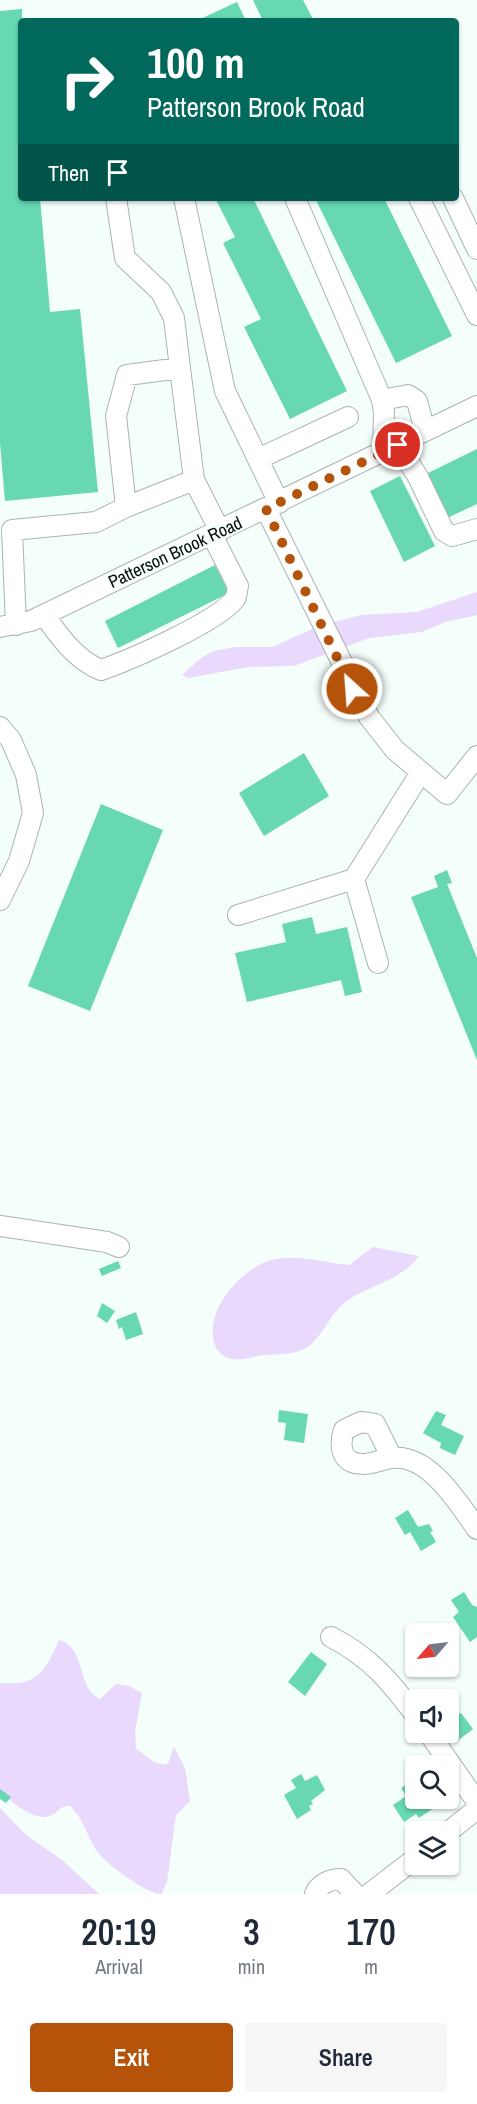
<!DOCTYPE html>
<style>
body{margin:0;font-family:"Archivo Narrow",sans-serif;background:#f6f6f7;color:#1f2937;height:100vh;display:flex;flex-direction:column;font-size:22px;white-space:nowrap}
*{box-sizing:border-box;margin:0}
p{font-size:20px;color:#747a83}
.icon{flex:none;width:33px;height:33px;fill:none;stroke:currentColor;stroke-width:2;stroke-linecap:round;stroke-linejoin:round}
.map{position:relative;height:1894px;overflow:hidden}
.side{display:flex;flex-direction:column;background:#fff;flex:1}
.side>*{flex:none}
.guide{position:absolute;left:18px;top:18px;width:441px;height:183px;border-radius:6px;box-shadow:0 2px 4px #0004;background:#00695c;color:#fff;overflow:hidden}
.needle{width:39px;rotate:242deg}
.controls{position:absolute;left:405px;top:1623px;display:grid;gap:12px}
.controls a{display:grid;place-items:center;width:54px;height:54px;border-radius:6px;background:#fff;box-shadow:0 2px 4px #0004;font-size:30px}
.pin{position:absolute;display:grid;place-items:center;width:51px;height:51px;color:#fff;margin:-26px;border:3px solid #fff;border-radius:50%;box-shadow:0 2px 6px #0007}
.me{position:absolute;width:66px;margin:-33px;rotate:334deg;stroke-linejoin:round;filter:drop-shadow(0 0 4px #0008)}
.turn{display:flex;align-items:center;gap:21px;height:126px;padding:0 30px;font-size:27px}
.turn .icon{width:78px;height:78px;stroke-width:2.5}
.turn b{display:block;font-size:42px;line-height:51px}
.then{display:flex;align-items:center;height:57px;padding:0 30px;background:#0003;gap:12px;font-size:22px}
.eta{display:flex;justify-content:space-evenly;align-items:center;height:102px;text-align:center}
.eta b{font-size:36px;font-weight:600;line-height:42px}
.button{display:flex;gap:12px;margin-top:auto;padding:12px 30px}
.button a{flex:1;height:69px;border-radius:6px;background:#b45309;color:#fff;font-size:24px;font-weight:600;line-height:69px;text-align:center}
.button a+a{background:#f6f6f7;color:#1f2937}
.map>svg:first-child{display:block}
</style>
<div class="map">
<svg width="477" height="1894" viewBox="0 0 477 1894">
<rect width="100%" height="100%" fill="#f4fefa"/>
<path fill="#e9d9fc" d="M477 592V615L445 622 422 632 369 638 294 666 248 667 188 678 182 675 201 658 213 651 236 647H272L321 625 362 615 417 612Z
M373 1247 419 1256C398 1284 367 1284 343 1304 328 1317 322 1339 304 1349 291 1355 278 1354 264 1355 254 1356 243 1361 233 1359 223 1358 216 1351 214 1342 206 1311 236 1276 263 1263 289 1251 323 1263 349 1265Z
M59 1640C87 1648 76 1688 100 1699L116 1684 129 1686 142 1693 135 1731 136 1749C147 1755 155 1767 168 1764L174 1747 185 1768 190 1801 176 1815 167 1882 161 1894C147 1894 104 1863 96 1850 86 1834 84 1819 70 1806 59 1805 58 1813 50 1816 35 1822 10 1801 0 1792V1683C38 1686 45 1672 59 1640Z
M0 1808 26 1835 62 1860 99 1894H0Z"/>
<path fill="#67d8b2" d="M253 0H303L314 21H263Z
M237 2 246 21H196Z
M22 9 21 198H40L50 312 80 309 98 492 5 501 0 443V11Z
M215 198H253L347 391 290 419 244 327 261 319 223 243 235 237Z
M315 198H384L452 336 396 363Z
M477 449V504L447 518 426 474Z
M400 476 435 546 404 562 370 491Z
M215 565 229 593 118 648 105 621Z
M304 753 329 796 264 836 239 793Z
M101 804 163 830 90 1011 28 986Z
M447 870 452 883 447 884 477 958V1060L411 897 438 887 434 876Z
M312 917 316 934 347 927 362 992 345 996 341 980 247 1002 235 953 286 942 282 924Z
M118 1261 121 1268 102 1276 99 1269Z
M102 1303 115 1311 107 1323 97 1316Z
M136 1312 143 1334 126 1340 122 1327 119 1329 116 1320Z
M279 1410 308 1414 304 1443 284 1440 286 1423 278 1422Z
M436 1411 446 1415 441 1425 464 1436 455 1455 440 1448 441 1443 423 1433Z
M408 1510 418 1527 429 1524 433 1531 430 1532 436 1542 421 1551 410 1532 405 1535 395 1518Z
M464 1592 472 1605 477 1607V1637L470 1642 453 1617 459 1612 451 1600Z
M311 1652 327 1664 305 1696 288 1682Z
M461 1713 473 1729 456 1742 448 1730V1720Z
M301 1774 305 1781 317 1775 325 1790 311 1801 313 1804 309 1806 311 1810 297 1819 284 1795 296 1788 291 1780Z
M410 1782 413 1786 416 1785V1798H432L437 1806 419 1818 416 1814 404 1822 393 1805 406 1796 401 1788Z
M0 1789 11 1797 6 1803 0 1799Z"/>
<g fill="none" stroke-linecap="round" stroke-linejoin="round">
<defs>
<path id="minor" d="M116 198 125 258 161 292 174 318 180 368
M184 198 225 391 279 503
M295 198 382 400 384 412 383 452
M419 198 477 315
M453 198 477 249
M382 400 408 395 417 401 425 431
M398 445 418 477 444 531 452 536 477 529
M258 459 348 417
M126 507 116 416 127 375 180 368 194 480
M266 509 369 717 395 750 447 794 477 756
M44 615C59 636 76 660 101 670 130 660 217 622 235 599 237 596 237 589 238 586L212 535
M16 625 12 530 96 522 126 507 194 480 220 531
M0 627 31 621 477 406
M0 727 11 740 26 775 33 813 19 861 0 900
M354 879 378 963
M238 915 354 879 421 772
M0 1226 107 1242 119 1247
M392 1458 375 1424 361 1422 344 1430C340 1441 340 1457 352 1462 366 1468 380 1459 393 1458 429 1454 459 1504 477 1529
M331 1637C370 1657 390 1681 416 1716
M428 1732 477 1802
M448 1832 477 1809
M315 1894C319 1884 330 1879 341 1879L355 1894
M369 1894 416 1858"/>
</defs>
<use href="#minor" stroke="#abb4b0" stroke-width="22"/>
<use href="#minor" stroke="#fff" stroke-width="20"/>
</g>
<g fill="none" stroke-linecap="round" stroke-linejoin="round">
<path stroke="#b45309" stroke-width="10" stroke-dasharray="0 18" d="M352 689 266 509 398 445"/>
</g>
<g text-anchor="middle" dominant-baseline="central" stroke-width="4.5" stroke-linejoin="round" paint-order="stroke">
<g font-size="18" fill="#0b0e0d" stroke="#f4fefa">
<text transform="translate(175 552) rotate(-25)">Patterson Brook Road</text>
</g>
</g>
</svg>
<div class="controls">
<a><svg class="needle" viewBox="-14 -14 28 28"><path d="M0-13l5 13h-10z" fill="#e53935"/><path d="M0 13l5-13h-10z" fill="#747a83"/></svg></a>
<a><svg class="icon" aria-label="sound" viewBox="0 0 24 24"><path d="M4 9h4l5-4v14l-5-4H4zM17 9q2 3 0 6"/></svg></a>
<a><svg class="icon" aria-label="search" viewBox="0 0 24 24"><circle cx="10" cy="10" r="6"/><path d="M15 15l6 6"/></svg></a>
<a><svg class="icon" aria-label="layers" viewBox="0 0 24 24"><path d="M12 4l9 5-9 5-9-5zM3 14l9 5 9-5"/></svg></a>
</div>
<div class="pin" style="left:398px;top:445px;background:#d93025"><svg class="icon" aria-label="arrive" viewBox="0 0 24 24"><path d="M6 21V4h12l-3 4 3 4H6"/></svg></div>
<svg class="me" style="left:352px;top:689px" viewBox="-20 -20 40 40"><circle r="17" fill="#b45309" stroke="#fff" stroke-width="3"/><path d="M0-11L8 9 0 5-8 9z" fill="#fff"/></svg>
<div class="guide">
<div class="turn"><svg class="icon" aria-label="right" viewBox="0 0 24 24"><path d="M7 20v-9h11M14 6l5 5-5 5"/></svg><div><b>100 m</b>Patterson Brook Road</div></div>
<div class="then">Then<svg class="icon" aria-label="arrive" viewBox="0 0 24 24"><path d="M6 21V4h12l-3 4 3 4H6"/></svg></div>
</div>
</div>
<section class="side">
<div class="eta">
<div><b>20:19</b><p>Arrival</p></div>
<div><b>3</b><p>min</p></div>
<div><b>170</b><p>m</p></div>
</div>
<div class="button"><a>Exit</a><a>Share</a></div>
</section>
